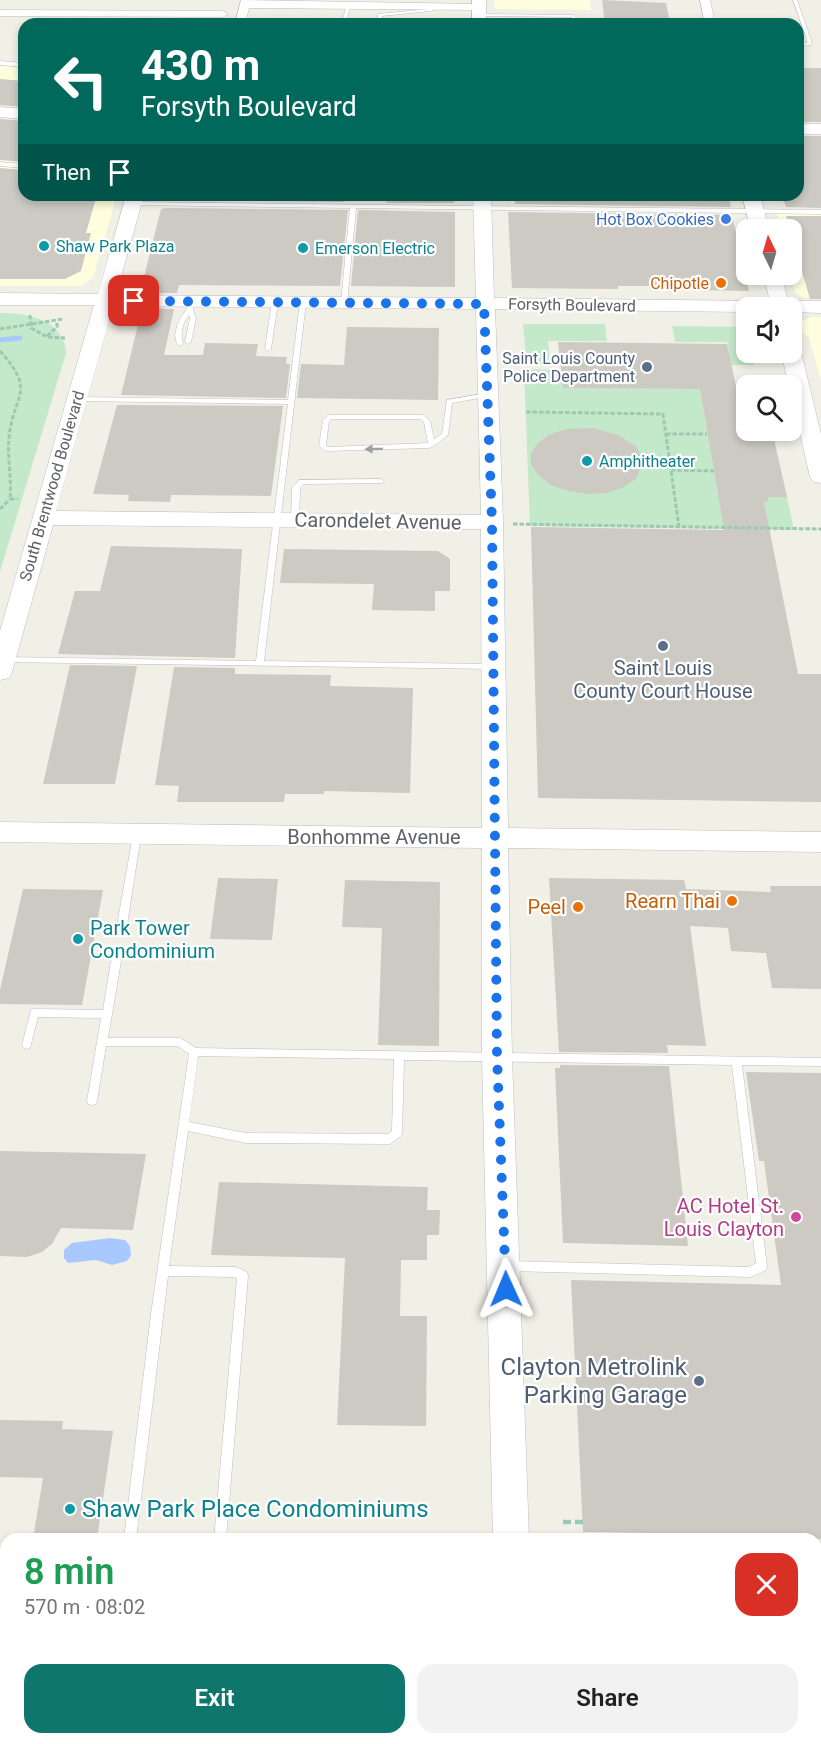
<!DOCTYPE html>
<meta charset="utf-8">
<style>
body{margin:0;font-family:Roboto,sans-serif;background:#f2f2f2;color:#202124;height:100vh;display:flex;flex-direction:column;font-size:22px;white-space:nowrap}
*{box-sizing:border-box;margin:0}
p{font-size:20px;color:#757577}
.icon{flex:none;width:33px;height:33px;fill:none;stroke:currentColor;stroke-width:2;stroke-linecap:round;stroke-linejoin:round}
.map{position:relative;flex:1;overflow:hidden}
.sheet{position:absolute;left:0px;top:1533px;width:822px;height:212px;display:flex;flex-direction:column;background:#fff;border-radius:18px 18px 0 0;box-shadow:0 3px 9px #0003}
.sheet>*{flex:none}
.guide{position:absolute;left:18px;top:18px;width:786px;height:183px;border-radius:18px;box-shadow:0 3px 9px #0003;background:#00695c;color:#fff;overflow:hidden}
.needle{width:39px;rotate:355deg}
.tools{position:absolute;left:736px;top:219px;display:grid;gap:12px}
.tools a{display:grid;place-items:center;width:66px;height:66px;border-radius:12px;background:#fff;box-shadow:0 3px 9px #0003;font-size:30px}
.pin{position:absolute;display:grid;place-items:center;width:51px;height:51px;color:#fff;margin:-26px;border-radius:12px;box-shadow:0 3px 9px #0006}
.me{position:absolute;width:66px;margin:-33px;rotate:359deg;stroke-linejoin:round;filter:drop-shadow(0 0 4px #0008)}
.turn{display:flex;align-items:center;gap:21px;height:126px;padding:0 24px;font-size:27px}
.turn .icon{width:78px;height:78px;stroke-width:2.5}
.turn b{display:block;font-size:42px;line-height:51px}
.then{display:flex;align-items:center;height:57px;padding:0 24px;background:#0003;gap:12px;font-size:22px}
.round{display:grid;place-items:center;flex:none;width:63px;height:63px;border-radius:18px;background:#f2f2f2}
.overview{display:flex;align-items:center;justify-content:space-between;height:102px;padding:0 24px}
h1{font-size:36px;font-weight:600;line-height:45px;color:#1e9e55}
.cta{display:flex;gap:12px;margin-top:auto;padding:12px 24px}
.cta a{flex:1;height:69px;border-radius:18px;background:#0f766e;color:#fff;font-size:24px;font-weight:600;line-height:69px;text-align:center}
.cta a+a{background:#f2f2f2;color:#202124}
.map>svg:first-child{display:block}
</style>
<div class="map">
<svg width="821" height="1744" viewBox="0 0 821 1744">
<rect width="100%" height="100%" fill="#f0f0e6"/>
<path fill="#fefddd" d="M494 0H590L591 10 495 9Z
M0 66 24 68V104L0 103Z
M0 121 24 123V195H117L93 278 81 286H0Z
M777 213H821V298H805L796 293 791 283 795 281 792 269V230L781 229Z
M811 317H821V381L809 337 803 333 801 322Z"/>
<path fill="#c3e8ca" d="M0 313C29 313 64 320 66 353L0 572Z
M523 324H605L607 341H548L550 364H527Z
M672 326 746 327 747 352 751 353 754 365H731L727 342H675Z
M524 369 562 370 563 388 700 389 718 496 738 497 739 502H769L768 497H787L794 530 530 526Z"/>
<path fill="#a8c8ff" d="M110 1238 125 1240 130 1246 131 1255 127 1261 112 1265 96 1260 68 1263 64 1258V1250L72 1243Z"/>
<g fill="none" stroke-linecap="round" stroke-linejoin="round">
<path stroke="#a8c8ff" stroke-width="5" d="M0 340 20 338"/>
</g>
<path fill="#cccac3" d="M602 0 666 3 670 23 605 24Z
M798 68H821V122H798Z
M0 79 24 81V107L0 105Z
M0 119 24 121V162L0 160Z
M798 136H821V208L786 207 782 196 798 195Z
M0 168 24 170V195H97L86 233H91L81 271 65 279H0Z
M171 195H345L344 202 170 200Z
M387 195H454V203H386Z
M515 195H728L731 207 515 204Z
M168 208 348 210 340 286 179 285 177 293H145L147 285H142L161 209Z
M358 210 455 212V287L351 286Z
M508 212 732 215 749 291 695 290 694 286H618V289L512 288Z
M786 216H821V299H810Z
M142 308 174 309 164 355H203L205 343 258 344 256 356 287 357 286 364H290L286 398 121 395Z
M347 327 439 328 438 400 297 398 301 364 344 365Z
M558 342 727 344 740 405H747V430H772L787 497H768L769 502H764L798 674H821V802L538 798 531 527 724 530 700 389 563 388Z
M117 405 283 406 271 496 171 495 170 502 128 501 129 495 93 494Z
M593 428 618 435 637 447 643 463 636 479 624 487 607 493 588 494 568 491 551 485 538 475 531 464V453L538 443 550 434 567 429Z
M111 546 242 549 235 658 58 654 75 591H100Z
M284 549 438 551 450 559V591H435V611L372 610 374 584 280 583Z
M70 665 137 666 115 784H43Z
M174 667 235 668V674L331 675 330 686 413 688 410 793 324 791V794H285L284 802H177L179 786 155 785Z
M218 878 278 879 272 940 210 939Z
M549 878 684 880 686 889 771 892 770 886H821V989L772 988 766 953 731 951 728 928 690 926 706 1046 667 1045 668 1053 559 1052Z
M345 880 440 882 439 1046 378 1045 382 928 342 927Z
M23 889 103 890 82 1005 0 1004V990Z
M560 1065 669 1066 688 1246 563 1243 555 1068H560Z
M746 1072 821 1073V1539H648L647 1533 583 1532 571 1280 781 1285 764 1161H759Z
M0 1151 146 1154 133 1230 61 1228 52 1244 42 1252 27 1257 0 1256Z
M219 1182 428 1187 427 1210H440L439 1235H427V1260H401L400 1316H427L426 1426 337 1425 345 1258 211 1255Z
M0 1420 63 1421 62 1429 113 1431 97 1539H33L43 1478 0 1477Z"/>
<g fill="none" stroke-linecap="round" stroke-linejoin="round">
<defs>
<path id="lane" d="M793 0H797L811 40V45L798 46V44L807 43V40Z
M348 5 350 6 346 24H342L346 6Z
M443 6H445V8L430 11 382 16V24H378V14L430 9Z
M479 14 574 15 581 24H577L572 17 477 16V14Z
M0 61 24 63V67L0 65Z
M0 162 24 164V168L0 166Z
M132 202 821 210V214L356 208 347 303 344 305 341 303 350 208 130 205V203Z
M188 300 193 301V310L196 318 191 342 188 344 185 342 190 318 189 315C182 324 180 333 183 344L180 346 177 344 175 335 177 326 181 317 187 309Z
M275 300 278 302 271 349 268 351 265 349 272 302Z
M303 300 306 302 264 661 493 664 497 667 496 669 0 662V658L3 657 256 661 288 404 77 401 74 399 77 397 288 400 300 302Z
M488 393 490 394V396L452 403 448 435 434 446 429 448 326 451 319 446 323 420 329 415H423L430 421 434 439 442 434 447 400ZM331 419H421L424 422 428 443 328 447 326 445 329 421Z
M380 479 384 481 383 483 304 484 300 488 299 520 295 522 291 520 292 488 299 480Z
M137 832 141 835 126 931 124 934H118L116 931 133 835Z
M116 957 119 958 121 961 108 1038H180L196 1048 821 1058V1066L742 1065 767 1266 766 1270 750 1277 508 1271 504 1270 503 1266 504 1262 508 1261 749 1267 756 1263 732 1065 404 1060 402 1133 401 1136 390 1144 246 1143 188 1131 169 1266 236 1267 247 1272 248 1276 226 1539H214L237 1279 235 1277 168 1276 136 1539H124L151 1314 189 1054 178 1046H106L97 1101 96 1104 92 1105 88 1104 87 1101 101 1018 38 1017 30 1048 27 1049 24 1048 22 1045 31 1010 34 1009 103 1010 111 961 113 958ZM198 1056 394 1059 392 1131 388 1134 246 1133 189 1122Z
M816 1576H821V1588H816Z"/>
<path id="street" d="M241 0 479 4 484 7 479 10 249 8 245 24H235Z
M700 0H710L715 24H705Z
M0 10 223 11 228 14 223 17 0 16Z"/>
<path id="secondary" d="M472 0H486V24H472Z
M0 107 24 109V119L0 117Z
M798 124H821V134H798Z
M126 195H144L116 295 476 298 473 195H491L494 298 770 301 763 274H781L788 301H821V313L792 312V308H747V312L495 309 503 522 508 828 821 832V852L508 848 512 1056 529 1539H493L482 1056V848L0 842V822L482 828 481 529 53 525 12 672 9 678 0 680V631L94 305H0V293L98 294ZM113 306 476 309 481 515 56 511Z
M742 195H760L769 230H751Z
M792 346 801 352 821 434V483L814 482 810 477 792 398V386H789L781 352H792Z"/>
<path id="primary" d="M821 1617V1659L816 1660V1618Z
M0 1697H6V1738H12L0 1741Z"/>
<path id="highway" d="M821 1667V1715L816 1716V1668Z
M323 1738H394L392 1744H321Z
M534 1738H608L606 1744H532Z"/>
</defs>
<use href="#lane" stroke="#bebec5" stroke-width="1"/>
<use href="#street" stroke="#bebec5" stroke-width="1"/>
<use href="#secondary" stroke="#bcbdc4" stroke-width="1"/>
<use href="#primary" stroke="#f4e75c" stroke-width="2"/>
<use href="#highway" stroke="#f7d900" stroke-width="1"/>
<path stroke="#9cc9b1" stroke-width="3" stroke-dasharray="4.5 2" stroke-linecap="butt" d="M30 315 31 328 47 337 65 338
M0 329 63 319
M47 336 57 327V322
M0 351C37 393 14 392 9 437 7 457 12 478 10 499H18
M526 412 663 414 679 527
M666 434H707
M642 459H669
M671 470 714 471
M0 509 10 499
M513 524 821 529"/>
<path stroke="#9cc9b1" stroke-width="4.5" stroke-dasharray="8 4" stroke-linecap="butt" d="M563 1522H583
M816 1553H821"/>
<use href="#lane" fill="#fff" fill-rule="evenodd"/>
<use href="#street" fill="#fff" fill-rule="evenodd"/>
<use href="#secondary" fill="#fff" fill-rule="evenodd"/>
<use href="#primary" fill="#fcffad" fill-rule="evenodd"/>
<use href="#highway" fill="#fff88f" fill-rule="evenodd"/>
<path stroke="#b9b9ba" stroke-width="2" d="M816 1727 821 1726
M734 1744 761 1738"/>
<path stroke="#9cc9b1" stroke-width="4.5" stroke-dasharray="8 4" stroke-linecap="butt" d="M663 1533V1539"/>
</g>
<defs><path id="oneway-solid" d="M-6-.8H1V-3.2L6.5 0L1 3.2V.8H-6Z" transform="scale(1.5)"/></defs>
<use fill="#9ea0a4" href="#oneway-solid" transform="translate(374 449) rotate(179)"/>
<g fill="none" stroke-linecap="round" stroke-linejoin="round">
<path stroke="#1a73e8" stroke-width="10" stroke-dasharray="0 18" d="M134 301 484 304 492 522 497 1056 506 1289"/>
</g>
<circle fill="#3f7fe0" stroke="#fff" stroke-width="2" cx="726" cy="219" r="6"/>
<g fill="#0f9aa8" stroke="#fff" stroke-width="2">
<circle cx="44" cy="246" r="6"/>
<circle cx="303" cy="248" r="6"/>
<circle cx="587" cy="461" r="6"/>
<circle cx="78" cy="939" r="6"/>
<circle cx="70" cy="1509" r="6"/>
</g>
<g fill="#e8710a" stroke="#fff" stroke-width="2">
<circle cx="721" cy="283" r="6"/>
<circle cx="732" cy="901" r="6"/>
<circle cx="578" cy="907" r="6"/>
</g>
<g fill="#5c6f8a" stroke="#fff" stroke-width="2">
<circle cx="647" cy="367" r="6"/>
<circle cx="663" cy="646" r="6"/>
<circle cx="699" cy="1381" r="6"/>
</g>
<circle fill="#d1479c" stroke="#fff" stroke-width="2" cx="796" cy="1217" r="6"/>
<g text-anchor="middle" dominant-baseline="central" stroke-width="4.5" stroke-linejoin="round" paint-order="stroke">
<g font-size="16" fill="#366cbe" stroke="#fff" text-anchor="end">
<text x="714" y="219">Hot Box Cookies</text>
</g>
<g font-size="16" fill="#0d838f" stroke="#fff" text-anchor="start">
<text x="56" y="246">Shaw Park Plaza</text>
<text x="315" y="248">Emerson Electric</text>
<text x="599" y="461">Amphitheater</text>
</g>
<g font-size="16" fill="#c56008" stroke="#fff" text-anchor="end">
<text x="709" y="283">Chipotle</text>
</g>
<g font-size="16" fill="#5e6067" stroke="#fff">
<text transform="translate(572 305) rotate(1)">Forsyth Boulevard</text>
<text transform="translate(52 486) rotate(-74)">South Brentwood Boulevard</text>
</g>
<g font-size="16" fill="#4e5e75" stroke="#fff" text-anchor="end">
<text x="635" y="358">Saint Louis County<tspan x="635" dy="18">Police Department</tspan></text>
</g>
<g font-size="20" fill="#5e6067" stroke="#fff">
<text transform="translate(378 521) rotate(1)">Carondelet Avenue</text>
<text x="374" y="837">Bonhomme Avenue</text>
</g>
<g font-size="20" fill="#4e5e75" stroke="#fff">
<text x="663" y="668">Saint Louis<tspan x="663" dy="23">County Court House</tspan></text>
</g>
<g font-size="20" fill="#c56008" stroke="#fff" text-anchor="end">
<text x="720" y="901">Rearn Thai</text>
<text x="566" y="907">Peel</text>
</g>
<g font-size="20" fill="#0d838f" stroke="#fff" text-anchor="start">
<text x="90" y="928">Park Tower<tspan x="90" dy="23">Condominium</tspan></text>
</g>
<g font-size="20" fill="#b23c85" stroke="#fff" text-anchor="end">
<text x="784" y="1206">AC Hotel St.<tspan x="784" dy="23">Louis Clayton</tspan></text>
</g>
<g font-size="24" fill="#4e5e75" stroke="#fff" text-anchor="end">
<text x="687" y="1367">Clayton Metrolink<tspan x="687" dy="28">Parking Garage</tspan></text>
</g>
<g font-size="24" fill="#0d838f" stroke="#fff" text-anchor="start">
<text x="82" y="1509">Shaw Park Place Condominiums</text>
</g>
</g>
</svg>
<div class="tools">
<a><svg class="needle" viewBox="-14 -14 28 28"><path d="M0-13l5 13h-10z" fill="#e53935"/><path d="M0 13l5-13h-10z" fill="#757577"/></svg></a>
<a><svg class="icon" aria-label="sound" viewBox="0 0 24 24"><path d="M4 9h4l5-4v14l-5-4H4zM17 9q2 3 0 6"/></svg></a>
<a><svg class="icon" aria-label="search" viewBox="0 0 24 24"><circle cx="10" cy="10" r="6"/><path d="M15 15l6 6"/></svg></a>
</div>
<div class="pin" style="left:134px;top:301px;background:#d93025"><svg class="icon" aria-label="arrive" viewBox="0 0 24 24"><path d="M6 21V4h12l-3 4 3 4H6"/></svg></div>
<svg class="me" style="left:506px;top:1289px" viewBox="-20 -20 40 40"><path d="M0-17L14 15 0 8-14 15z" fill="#1a73e8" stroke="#fff" stroke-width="4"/></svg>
<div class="guide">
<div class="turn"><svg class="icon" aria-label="left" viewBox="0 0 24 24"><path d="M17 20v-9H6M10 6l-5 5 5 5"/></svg><div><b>430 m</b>Forsyth Boulevard</div></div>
<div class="then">Then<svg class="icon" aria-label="arrive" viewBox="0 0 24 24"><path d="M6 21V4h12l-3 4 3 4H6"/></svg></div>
</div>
<section class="sheet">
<div class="overview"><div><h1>8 min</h1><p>570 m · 08:02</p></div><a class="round" style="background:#d93025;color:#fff"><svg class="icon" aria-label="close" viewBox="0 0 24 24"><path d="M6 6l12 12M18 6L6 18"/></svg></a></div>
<div class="cta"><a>Exit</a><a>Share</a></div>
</section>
</div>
